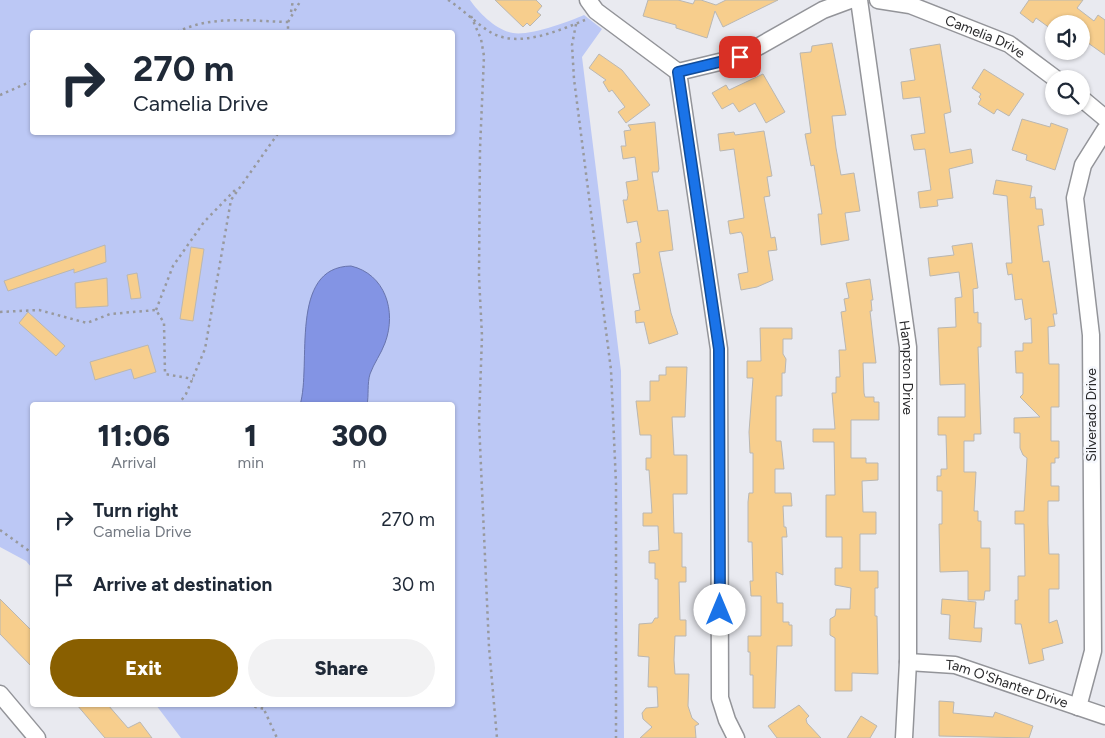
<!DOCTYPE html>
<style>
body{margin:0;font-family:Figtree,sans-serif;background:#f2f2f3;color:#1f2937;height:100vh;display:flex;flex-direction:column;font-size:19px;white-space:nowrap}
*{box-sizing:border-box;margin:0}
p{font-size:16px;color:#747a83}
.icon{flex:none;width:28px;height:28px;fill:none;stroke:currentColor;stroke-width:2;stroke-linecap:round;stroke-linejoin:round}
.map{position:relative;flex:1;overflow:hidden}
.panel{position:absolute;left:30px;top:402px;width:425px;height:305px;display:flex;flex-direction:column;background:#fff;border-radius:5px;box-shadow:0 1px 4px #0004}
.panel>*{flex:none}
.guide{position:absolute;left:30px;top:30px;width:425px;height:105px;border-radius:5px;box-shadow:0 1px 4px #0004;background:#fff;color:#1f2937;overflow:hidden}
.controls{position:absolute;left:1045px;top:15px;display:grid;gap:10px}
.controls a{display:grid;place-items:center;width:45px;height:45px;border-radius:50%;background:#fff;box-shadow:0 1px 4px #0004;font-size:25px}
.pin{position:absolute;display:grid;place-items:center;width:42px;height:42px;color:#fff;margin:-21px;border-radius:10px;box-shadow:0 2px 8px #0006}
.me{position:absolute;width:55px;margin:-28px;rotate:0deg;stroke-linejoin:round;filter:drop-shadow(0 0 4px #0008)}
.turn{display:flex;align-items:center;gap:18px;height:105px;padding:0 20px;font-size:22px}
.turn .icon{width:65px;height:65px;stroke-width:2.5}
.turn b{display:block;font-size:35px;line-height:42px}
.eta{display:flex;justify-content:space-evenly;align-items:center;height:85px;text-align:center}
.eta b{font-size:30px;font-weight:800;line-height:35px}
.primary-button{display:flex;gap:10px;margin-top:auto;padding:10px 20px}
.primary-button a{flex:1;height:58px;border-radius:30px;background:#895f00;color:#fff;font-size:20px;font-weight:800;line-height:58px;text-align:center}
.primary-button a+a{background:#f2f2f3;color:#1f2937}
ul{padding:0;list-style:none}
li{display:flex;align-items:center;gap:15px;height:65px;padding:0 20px}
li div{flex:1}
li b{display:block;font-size:19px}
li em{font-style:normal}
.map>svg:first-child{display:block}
</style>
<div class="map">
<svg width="1105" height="738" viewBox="0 0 1105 738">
<rect width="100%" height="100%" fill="#e9eaf0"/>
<path fill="#bcc8f5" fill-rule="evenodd" d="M0 0H470C479 13 496 30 513 33 529 36 569 22 584 15L602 29 582 57 621 371 624 738H181L156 705H452V405H32V568L26 561 0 547ZM32 32H452V132H32Z"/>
<path fill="#8394e4" stroke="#6874ad" d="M351 266C385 274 397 311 385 343 381 354 374 363 370 374 367 384 369 395 367 405H300C312 365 288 267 351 266Z"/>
<path fill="#f7ce8d" stroke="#bab7b2" d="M495 0H536L542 6 537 12 541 15 530 26 527 23 523 27Z
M648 0H678L693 4 695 0H701L716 5 726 0H778L723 27 715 11 707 38 676 28V25L643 16Z
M1029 0H1083L1077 8 1094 21 1098 15 1105 20V55L1081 38V24H1054V31L1036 18 1033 23 1020 13Z
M832 43 846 115 832 116 836 148 841 175 854 173 860 211 845 213 849 240 821 245 818 214H822L814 165 811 166 805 134 811 133 800 53 811 52 812 46Z
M940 44 951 112 944 114 950 153 971 149 973 163 949 169 953 198 937 200 938 206 920 208 918 192 931 190 925 149 914 150 911 135 925 133 920 97 903 99 901 82 915 80 910 49Z
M599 54 622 70 650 105 626 123 618 112 625 107 612 90 609 92 603 82 606 80 589 68Z
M984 69 1024 94 1009 116 997 109 994 114 978 104 981 99 979 97 981 94 972 88Z
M763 74 785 112 766 123 755 103 739 112 733 103 722 109 712 93 726 85 729 90Z
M1022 119 1050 127 1051 123 1068 129 1055 170 1026 160 1027 155 1012 150Z
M655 122 659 169 658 172H652L658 211 668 210 673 250 659 252 671 313 678 334 649 344 644 322 636 323 635 311 640 310 633 274 640 273 636 243 641 242 637 221 627 223 623 200H627L628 195 626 182 638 180 635 157 623 159 621 146H626L624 131 631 130 628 125Z
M764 131 772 176 767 177 770 196 764 197 771 238 775 237 777 250 768 251 773 280 757 287 741 290 738 274 748 272 743 236 741 232 730 234 728 221 744 218 734 149 720 151 718 134 734 132 735 135Z
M996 180 1032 186 1030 198 1035 197 1036 209H1042L1044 225 1038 226 1043 262 1049 261 1057 314H1053L1055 326 1048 327 1049 364H1059V407H1051V441H1059V458H1055V463H1051V486H1059V501H1048V524L1049 554H1059V589H1049V623L1057 620 1063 643 1042 649 1044 660 1029 664 1021 624H1015V600H1018V576H1025L1024 524H1015V511H1024L1027 458 1023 455 1020 448V433H1014V418L1040 417 1020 397 1023 394V373H1016L1015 351H1023V343H1032L1031 318 1025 320 1022 299 1015 300 1012 274 1008 275 1006 263H1012L1007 196 993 194Z
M972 243 978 288 973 289 974 313 978 312V323H981V347H978L981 434H974V441H964V472H976L974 511H978V521H981V548H990V591H985L984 600H968V571L940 572 939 524H942V491H937V476H941V469H947L946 435H938V417H965V384L940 385 938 328 956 327 955 298 962 297 959 272 930 276 928 258 954 255 952 246Z
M105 245 106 262 74 273V269L8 291 4 281Z
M191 247 204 249 193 321 180 319Z
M137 273 141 298 131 299 127 275Z
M107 278 108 306 76 308 75 283Z
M870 279 873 300H871L872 311H870L876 363H863L864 393 865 397H874V402H879V420H851V458H866V463H878V480L862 481 863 512H876V534H860V571H878V588H875V616H877L878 674 852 673V691H835V638L830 635V619L835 616 836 609H850L851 588 835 585V568H842V537H826V495H835L834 442H813V429H835L832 393H836V377H840L839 350H846L841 312 846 311 844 299 849 298 846 283Z
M28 312 65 346 56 356 19 323Z
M760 328H792V339H783V354L786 359 785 373H782V396H776V441H781L784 469H775V493H791L792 506H783L784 527H786L787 537H782L783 575 776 572 777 603H783V622H789V625H792V646H777L775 708H753V675H750V652H748V636H761V596H751L750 581H753L752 542H748V502L749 493H753V453H750L749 432 753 378H747V361H761Z
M148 345 156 372 134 379 131 369 95 380 90 362Z
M666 367H687L685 417H672L674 455H687V494H673L674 533H682V567H686V582H679L680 620H686V636H675L674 660 675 674H689L688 706 692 718 699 724 695 726 696 738H640L652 727 643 719 642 713 646 708 658 707 657 687H648L649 657 638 656 639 624 652 623 655 618H658V579H655V563H649V551L659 550 658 526H643V513H652L649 470H646V458H651V435H640L636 401H650V381H659V375H666Z
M0 599 32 631V667L0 634Z
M942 599 976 602 974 628H982L981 642 949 639 950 615 941 614Z
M939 701 954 702 953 713 993 717 995 712 1033 726 1029 738 939 736Z
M77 705H108L128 728 140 722 152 738H105Z
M799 705 809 716 806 719 807 723 821 738H777L768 726Z
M861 716 877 726 870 738H847Z"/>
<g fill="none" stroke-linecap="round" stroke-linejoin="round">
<defs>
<g id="minor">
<path d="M588 0 596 11 678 72 719 349 720 698 727 720 736 738"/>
<path id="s1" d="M859 0 908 347V662L904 738"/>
<path id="s2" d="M878 0 910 5 1009 44 1056 79"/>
<path d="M678 72 740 57 823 10 850 0"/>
<path d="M1081 98 1105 118"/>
<path id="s3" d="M908 662 955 665 1105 716"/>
<path d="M0 694 37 738"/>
<path d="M1078 707 1093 651 1091 335 1075 198 1083 165 1105 130"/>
</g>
</defs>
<use href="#minor" stroke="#939499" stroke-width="19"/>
<path stroke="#98999d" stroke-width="2.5" stroke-dasharray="2.5 4" stroke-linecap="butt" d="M448 0C463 9 476 24 492 33 519 48 558 31 585 20
M291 12 293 0
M471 16 481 39 484 56 480 149 479 277 482 336 479 422 489 647 497 738
M288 22 301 0
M576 24 572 45 574 79 611 370 616 484V738
M177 32C212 15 249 21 288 22V32
M0 95 32 81
M156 310 173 266 204 222 235 190
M0 312 39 310 87 323 110 314 156 310 164 323 165 374 193 379
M178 405 186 394 205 349 231 200 279 132
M0 530 32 553
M248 705 264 709
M262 705 277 738"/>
<use href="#minor" stroke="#fff" stroke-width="16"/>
</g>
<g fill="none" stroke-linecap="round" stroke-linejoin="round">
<defs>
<path id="route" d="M720 610 719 349 678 72 740 57"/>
</defs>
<use href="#route" stroke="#114b97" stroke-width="12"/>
<use href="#route" stroke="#1a73e8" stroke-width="9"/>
</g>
<g text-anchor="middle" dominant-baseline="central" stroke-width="5" stroke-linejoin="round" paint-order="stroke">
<g font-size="14" fill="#2a2a2c" stroke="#f6f8fd">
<text stroke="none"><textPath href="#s2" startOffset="114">Camelia Drive</textPath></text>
<text stroke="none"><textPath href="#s1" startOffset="371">Hampton Drive</textPath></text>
<text transform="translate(1091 415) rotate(-90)">Silverado Drive</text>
<text stroke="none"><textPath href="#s3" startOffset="102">Tam O'Shanter Drive</textPath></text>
</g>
</g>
</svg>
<div class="controls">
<a><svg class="icon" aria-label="sound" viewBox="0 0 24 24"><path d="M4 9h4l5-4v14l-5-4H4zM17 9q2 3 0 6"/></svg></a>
<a><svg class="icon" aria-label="search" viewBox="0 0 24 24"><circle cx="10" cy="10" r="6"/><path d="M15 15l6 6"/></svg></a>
</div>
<div class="pin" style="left:740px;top:57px;background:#d93025"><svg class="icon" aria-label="arrive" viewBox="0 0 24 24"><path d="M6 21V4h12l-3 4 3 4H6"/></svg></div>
<svg class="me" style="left:720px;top:610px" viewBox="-20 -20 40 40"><circle r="19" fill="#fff"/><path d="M0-13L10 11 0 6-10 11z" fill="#1a73e8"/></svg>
<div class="guide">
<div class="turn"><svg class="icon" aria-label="right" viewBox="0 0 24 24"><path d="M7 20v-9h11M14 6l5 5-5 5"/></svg><div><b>270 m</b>Camelia Drive</div></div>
</div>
<section class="panel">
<div class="eta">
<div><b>11:06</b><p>Arrival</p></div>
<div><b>1</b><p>min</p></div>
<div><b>300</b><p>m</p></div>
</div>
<ul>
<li><svg class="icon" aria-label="right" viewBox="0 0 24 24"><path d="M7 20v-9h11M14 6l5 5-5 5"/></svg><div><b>Turn right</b><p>Camelia Drive</p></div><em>270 m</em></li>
<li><svg class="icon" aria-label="arrive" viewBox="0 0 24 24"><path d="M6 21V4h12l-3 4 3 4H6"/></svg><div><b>Arrive at destination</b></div><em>30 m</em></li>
</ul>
<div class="primary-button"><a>Exit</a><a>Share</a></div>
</section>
</div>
